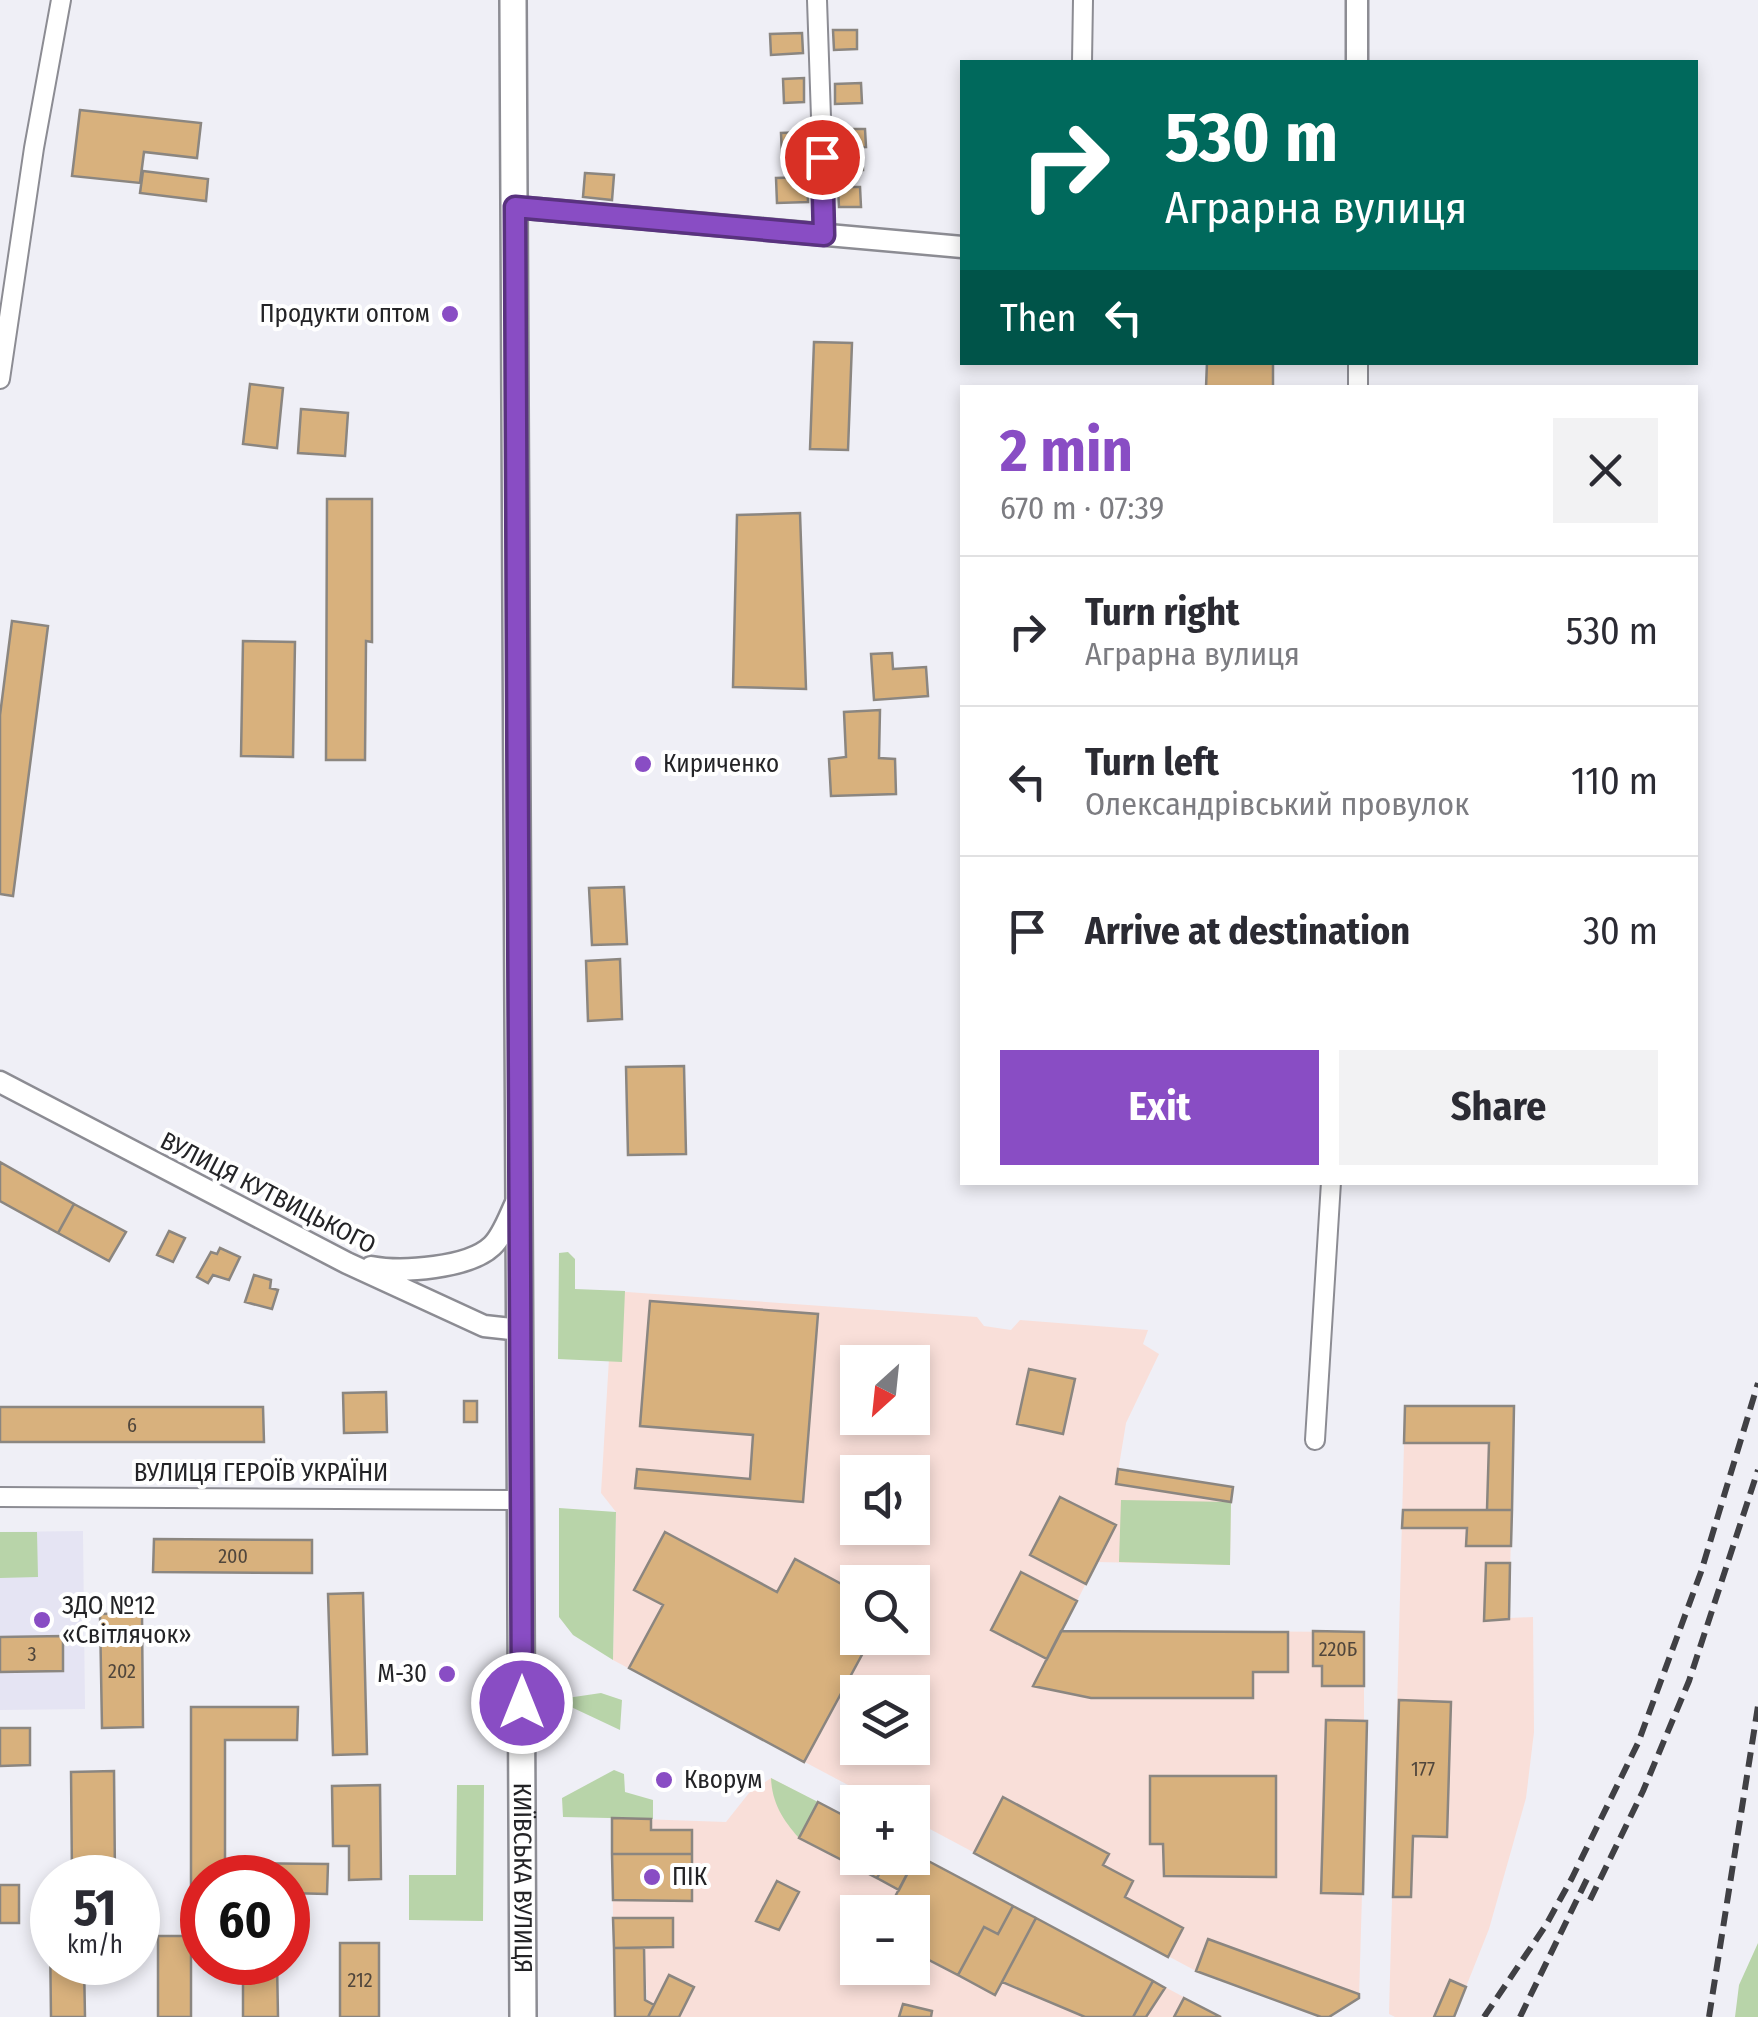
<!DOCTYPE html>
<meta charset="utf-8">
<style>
body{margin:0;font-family:"Fira Sans Condensed",sans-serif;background:#f2f2f3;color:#2b2b33;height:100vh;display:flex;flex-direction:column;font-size:38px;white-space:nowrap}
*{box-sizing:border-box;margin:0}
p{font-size:32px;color:#7c7c81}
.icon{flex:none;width:55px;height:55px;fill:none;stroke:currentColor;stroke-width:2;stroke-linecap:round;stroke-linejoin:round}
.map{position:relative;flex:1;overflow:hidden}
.panel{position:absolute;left:960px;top:385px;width:738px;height:800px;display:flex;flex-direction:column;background:#fff;border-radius:0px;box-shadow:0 5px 15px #0003}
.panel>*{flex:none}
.top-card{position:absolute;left:960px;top:60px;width:738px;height:305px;border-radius:0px;box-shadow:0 5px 15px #0003;background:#00695c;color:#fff;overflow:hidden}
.needle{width:65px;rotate:207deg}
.controls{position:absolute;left:840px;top:1345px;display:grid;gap:20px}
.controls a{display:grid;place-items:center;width:90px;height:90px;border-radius:0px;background:#fff;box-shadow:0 5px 15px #0003;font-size:50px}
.speed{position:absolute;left:30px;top:1855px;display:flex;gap:20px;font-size:50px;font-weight:700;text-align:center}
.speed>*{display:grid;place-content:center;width:130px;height:130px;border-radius:50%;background:#fff;box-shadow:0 5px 15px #0003;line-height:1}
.speed small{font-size:25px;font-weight:400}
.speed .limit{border:15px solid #d22;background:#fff;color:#111}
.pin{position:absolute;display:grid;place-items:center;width:85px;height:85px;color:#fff;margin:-42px;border:5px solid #fff;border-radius:50%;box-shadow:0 2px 10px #0007}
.me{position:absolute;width:110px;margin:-55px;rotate:0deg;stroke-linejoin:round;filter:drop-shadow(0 0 8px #0008)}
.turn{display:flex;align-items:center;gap:35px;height:210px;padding:0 40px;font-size:45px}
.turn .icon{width:130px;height:130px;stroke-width:2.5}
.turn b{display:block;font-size:70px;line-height:85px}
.then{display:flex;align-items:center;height:95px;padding:0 40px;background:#0003;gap:20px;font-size:38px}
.round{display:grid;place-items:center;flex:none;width:105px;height:105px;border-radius:0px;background:#f2f2f3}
.headline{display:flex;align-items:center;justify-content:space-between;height:170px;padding:0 40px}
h1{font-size:60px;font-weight:700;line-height:75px;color:#894dc4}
.cta{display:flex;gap:20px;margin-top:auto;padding:20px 40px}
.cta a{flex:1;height:115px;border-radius:0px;background:#894dc4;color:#fff;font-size:40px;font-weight:700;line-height:115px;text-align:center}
.cta a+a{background:#f2f2f3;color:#2b2b33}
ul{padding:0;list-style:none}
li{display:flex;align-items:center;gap:30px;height:150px;padding:0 40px;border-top:2px solid #e1e1e2}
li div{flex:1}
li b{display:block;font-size:38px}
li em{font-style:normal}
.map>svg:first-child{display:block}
</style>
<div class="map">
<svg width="1758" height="2017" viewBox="0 0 1758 2017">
<rect width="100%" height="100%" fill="#efeff6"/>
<path fill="#f9dfd9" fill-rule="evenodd" d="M613 1291 977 1317 984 1326 1011 1330 1020 1320 1148 1330 1143 1344 1159 1354 1126 1423 1116 1484 1231 1502 1230 1565 1097 1562 1062 1630 1364 1632V1721H1367L1359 1998 1329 2017H1321L1196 1971 913 1820 912 1802H880L613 1660 616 1512 601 1493ZM858 1362H912V1418H858ZM858 1472H912V1528H858ZM858 1582H912V1638H858ZM858 1692H912V1748H858Z
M1405 1406H1514L1509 1618 1533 1617 1534 1732 1526 1798 1489 1929 1454 2017H1395L1389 2014Z
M771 1778 857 1823 858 1858H912L913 1852 1221 2017H648L644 1948 673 1947V1918H613L612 1818 726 1822 749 1793ZM858 1912H912V1968H858Z"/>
<path fill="#e5e4f3" d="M83 1531 85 1709 0 1710V1532Z"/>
<path fill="#b8d4a9" d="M568 1252 575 1259V1289L625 1291 622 1362 558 1359 559 1253Z
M1121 1500 1231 1502 1230 1565 1119 1562Z
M559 1508 616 1512 613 1660 573 1635 559 1617Z
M0 1532H37L38 1577 0 1578Z
M601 1693 622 1700 620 1730 569 1706 567 1698Z
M614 1770 624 1774 625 1792 653 1800V1819L563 1817 562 1798Z
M771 1778 818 1802 799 1838C783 1820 772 1803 771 1778Z
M457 1785H484L483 1921 409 1920V1875H456Z
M1758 1943V2017H1735L1739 1985Z"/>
<path fill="#d8b17d" stroke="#8b8680" stroke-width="2.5" d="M833 30H857V49L834 50Z
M802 33 803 53 771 55 770 34Z
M804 78V102L784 103 783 79Z
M861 83 862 103 835 104V84Z
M80 110 201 123 197 158 144 152 140 183 72 176Z
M836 129H865L866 147 837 148Z
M805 132 806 156H782L781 133Z
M862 150 863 170 838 171 837 151Z
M143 171 208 179 206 201 140 193Z
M585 173 614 175 612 200 583 197Z
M807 177 808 202 777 203 776 178Z
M838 187H860L861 207H839Z
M814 342 852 343 848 450 810 449Z
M1207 362H1273V388H1206Z
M250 384 283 388 277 448 243 444Z
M301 409 348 413 345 456 298 453Z
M327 499H372V642L366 641 365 760H326Z
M800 513 806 689 733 687 737 515Z
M12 621 48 626 13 896 0 894V715Z
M243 641 295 642 293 757 241 756Z
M892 653 893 669 926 667 928 696 874 700 871 654Z
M880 710 879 758 895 759 896 794 831 796 829 759 846 757 844 712Z
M624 887 627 944 592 945 589 888Z
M620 959 622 1019 588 1021 586 961Z
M684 1066 686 1154 628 1155 626 1067Z
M0 1162 74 1204 58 1233 0 1201Z
M74 1204 126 1232 109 1261 58 1233Z
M169 1231 185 1238 173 1262 157 1255Z
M220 1248 240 1257 229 1280 213 1275 208 1283 197 1277 211 1252 217 1254Z
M254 1275 271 1280 270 1288 278 1290 272 1309 245 1302Z
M650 1301 818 1314 803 1502 635 1488 637 1469 750 1479 753 1435 640 1426Z
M1029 1369 1075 1379 1063 1434 1017 1424Z
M386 1392 387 1432 344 1433 343 1393Z
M464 1401H477V1422H464Z
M1405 1406H1514L1512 1510H1487L1489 1443H1404Z
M0 1407H263L264 1442H0Z
M1118 1469 1233 1487 1231 1502 1116 1484Z
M1060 1497 1116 1525 1086 1584 1030 1555Z
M1403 1510H1512L1511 1546H1466L1467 1528H1402Z
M665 1532 777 1592 795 1559 858 1593V1638H871L804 1762 629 1668 663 1605 634 1590Z
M154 1539 312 1540V1573L153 1572Z
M1486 1563H1510L1509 1619 1484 1621Z
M1021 1572 1077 1601 1047 1659 991 1630Z
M363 1593 367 1754 333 1755 328 1594Z
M142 1613 143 1727 102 1728 100 1614Z
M1061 1631 1288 1632V1672H1253V1698H1091L1033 1686Z
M1313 1631 1364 1632V1686H1322V1666H1313Z
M63 1636V1671L0 1672V1637Z
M1399 1700 1451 1702 1447 1837 1413 1836 1411 1897H1393Z
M191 1707H298L297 1740H225V1863L328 1864 327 1894 288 1893V1878H202V1893H191Z
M1326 1720 1367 1721 1363 1894 1321 1893Z
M0 1728H30V1765L0 1766Z
M114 1771 115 1878H72L71 1772Z
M1150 1776H1276V1877L1164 1876 1163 1844H1150Z
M380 1785 381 1879 349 1880V1846H333L332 1786Z
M1003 1797 1109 1854 1103 1865 1133 1881 1125 1897 1183 1928 1168 1957 974 1853Z
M818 1802 858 1823V1858H888L877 1878 799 1838Z
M612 1818 651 1819V1830H692V1854H612Z
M912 1852 917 1855 899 1890 877 1878 888 1858H912Z
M612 1854H692V1901L613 1900Z
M917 1855 1013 1906 998 1934 984 1927 958 1975 921 1956 910 1977 881 1968H912V1912H887Z
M777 1881 799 1892 779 1930 756 1921Z
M0 1885H19V1923H0Z
M1013 1906 1036 1918 995 1995 958 1975 984 1927 998 1934Z
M613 1918H673V1947L614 1948Z
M1036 1918 1153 1981 1133 2017H1085L1002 1982Z
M50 1936H52V1962H84L85 2017H51Z
M158 1936H191V2017H158Z
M1208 1939 1359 1994V1998L1329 2017H1321L1196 1971Z
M340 1943H379V2017H340Z
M614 1948H644L645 2000 654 2005 648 2017H615Z
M243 1962H277L278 2017H243Z
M669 1975 694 1987 679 2017H648Z
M1450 1980 1466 1987 1454 2017H1434Z
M1153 1981 1165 1988 1146 2017H1133Z
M1184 1998 1221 2017H1174Z
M903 2004 932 2011 931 2017H899Z"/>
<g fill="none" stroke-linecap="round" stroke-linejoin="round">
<defs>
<path id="minor" d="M817 0 825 235
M1082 62 1083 0
M1358 362V388
M0 379 34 148 61 0
M1315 1440 1331 1182
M0 1497 523 1500"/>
<path id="tertiary" d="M1357 0V62
M515 207 962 247
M0 1082 347 1263 484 1326 520 1330
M371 1267C402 1273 469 1268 492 1246 504 1235 511 1211 519 1197"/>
<g id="primary">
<path id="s1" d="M513 0 523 2017"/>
</g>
</defs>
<use href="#minor" stroke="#8c8c93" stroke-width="22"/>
<use href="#tertiary" stroke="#8c8c93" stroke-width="25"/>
<use href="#primary" stroke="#8c8c93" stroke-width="30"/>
<use href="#minor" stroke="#fff" stroke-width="18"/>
<use href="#tertiary" stroke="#fff" stroke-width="20"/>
<use href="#primary" stroke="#fff" stroke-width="25"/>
<path stroke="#404044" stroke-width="6" stroke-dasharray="15 8" stroke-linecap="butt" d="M1590 1900 1643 1791 1689 1681 1758 1470
M1484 2017 1546 1925 1572 1878 1638 1743 1701 1572 1758 1383
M1520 2017 1587 1879
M1709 2017 1758 1706"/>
</g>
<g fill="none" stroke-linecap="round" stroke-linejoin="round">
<defs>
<path id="route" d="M522 1703 515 207 824 235 822 157"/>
</defs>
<use href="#route" stroke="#59327f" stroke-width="25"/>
<use href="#route" stroke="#894dc4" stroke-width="18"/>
</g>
<g fill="#894dc4" stroke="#fff" stroke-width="4">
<circle cx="450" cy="314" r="10"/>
<circle cx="643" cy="764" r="10"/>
<circle cx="42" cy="1620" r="10"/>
<circle cx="447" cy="1674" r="10"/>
<circle cx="664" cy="1780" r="10"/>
<circle cx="652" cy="1877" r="10"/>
</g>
<g text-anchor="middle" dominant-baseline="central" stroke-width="8" stroke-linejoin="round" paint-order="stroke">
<g font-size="20" fill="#50463c">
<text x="132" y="1425">6</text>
<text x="233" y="1556">200</text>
<text x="1338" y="1649">220Б</text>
<text x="32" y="1654">3</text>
<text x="122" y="1671">202</text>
<text x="1423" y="1769">177</text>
<text x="360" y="1980">212</text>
</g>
<g font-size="25" fill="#232326" stroke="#fff" text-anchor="start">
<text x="430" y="314" text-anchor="end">Продукти оптом</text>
<text x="663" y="764">Кириченко</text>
<text x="62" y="1606">ЗДО №12<tspan x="62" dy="29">«Світлячок»</tspan></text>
<text x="427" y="1674" text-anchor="end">М-30</text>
<text x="684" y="1780">Кворум</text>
<text x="672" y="1877">ПІК</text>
</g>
<g font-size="25" fill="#232326" stroke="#fff">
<text transform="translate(268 1193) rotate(27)">ВУЛИЦЯ КУТВИЦЬКОГО</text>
<text x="261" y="1473">ВУЛИЦЯ ГЕРОЇВ УКРАЇНИ</text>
<text stroke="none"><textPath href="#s1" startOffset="1878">КИЇВСЬКА ВУЛИЦЯ</textPath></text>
</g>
</g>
</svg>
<div class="controls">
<a><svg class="needle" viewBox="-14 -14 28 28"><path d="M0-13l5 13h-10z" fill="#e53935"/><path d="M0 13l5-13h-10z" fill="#7c7c81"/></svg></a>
<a><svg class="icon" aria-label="sound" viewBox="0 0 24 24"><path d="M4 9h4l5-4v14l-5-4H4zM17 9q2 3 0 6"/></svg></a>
<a><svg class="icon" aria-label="search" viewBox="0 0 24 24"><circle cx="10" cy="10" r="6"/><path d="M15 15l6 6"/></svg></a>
<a><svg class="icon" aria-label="layers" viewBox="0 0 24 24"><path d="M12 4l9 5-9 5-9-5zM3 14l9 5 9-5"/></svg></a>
<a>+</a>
<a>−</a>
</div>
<div class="speed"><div>51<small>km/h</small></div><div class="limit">60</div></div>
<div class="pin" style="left:822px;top:157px;background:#d93025"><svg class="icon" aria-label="arrive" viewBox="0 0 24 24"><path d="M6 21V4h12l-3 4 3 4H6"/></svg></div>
<svg class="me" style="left:522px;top:1703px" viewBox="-20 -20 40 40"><circle r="17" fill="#894dc4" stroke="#fff" stroke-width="3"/><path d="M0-11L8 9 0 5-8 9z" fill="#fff"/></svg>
<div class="top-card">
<div class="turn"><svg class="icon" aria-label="right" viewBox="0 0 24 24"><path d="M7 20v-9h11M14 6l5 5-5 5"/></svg><div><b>530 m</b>Аграрна вулиця</div></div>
<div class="then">Then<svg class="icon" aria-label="left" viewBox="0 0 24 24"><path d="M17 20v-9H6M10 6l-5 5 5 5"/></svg></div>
</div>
<section class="panel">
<div class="headline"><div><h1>2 min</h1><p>670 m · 07:39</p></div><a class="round"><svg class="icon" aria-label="close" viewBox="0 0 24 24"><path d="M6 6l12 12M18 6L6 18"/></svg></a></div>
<ul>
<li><svg class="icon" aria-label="right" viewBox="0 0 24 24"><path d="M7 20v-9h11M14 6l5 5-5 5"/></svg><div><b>Turn right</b><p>Аграрна вулиця</p></div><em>530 m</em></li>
<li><svg class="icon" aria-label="left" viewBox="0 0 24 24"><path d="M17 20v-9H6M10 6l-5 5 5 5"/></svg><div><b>Turn left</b><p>Олександрівський провулок</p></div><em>110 m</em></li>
<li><svg class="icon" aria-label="arrive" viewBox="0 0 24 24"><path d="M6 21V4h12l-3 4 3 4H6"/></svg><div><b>Arrive at destination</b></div><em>30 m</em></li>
</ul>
<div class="cta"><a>Exit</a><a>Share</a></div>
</section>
</div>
